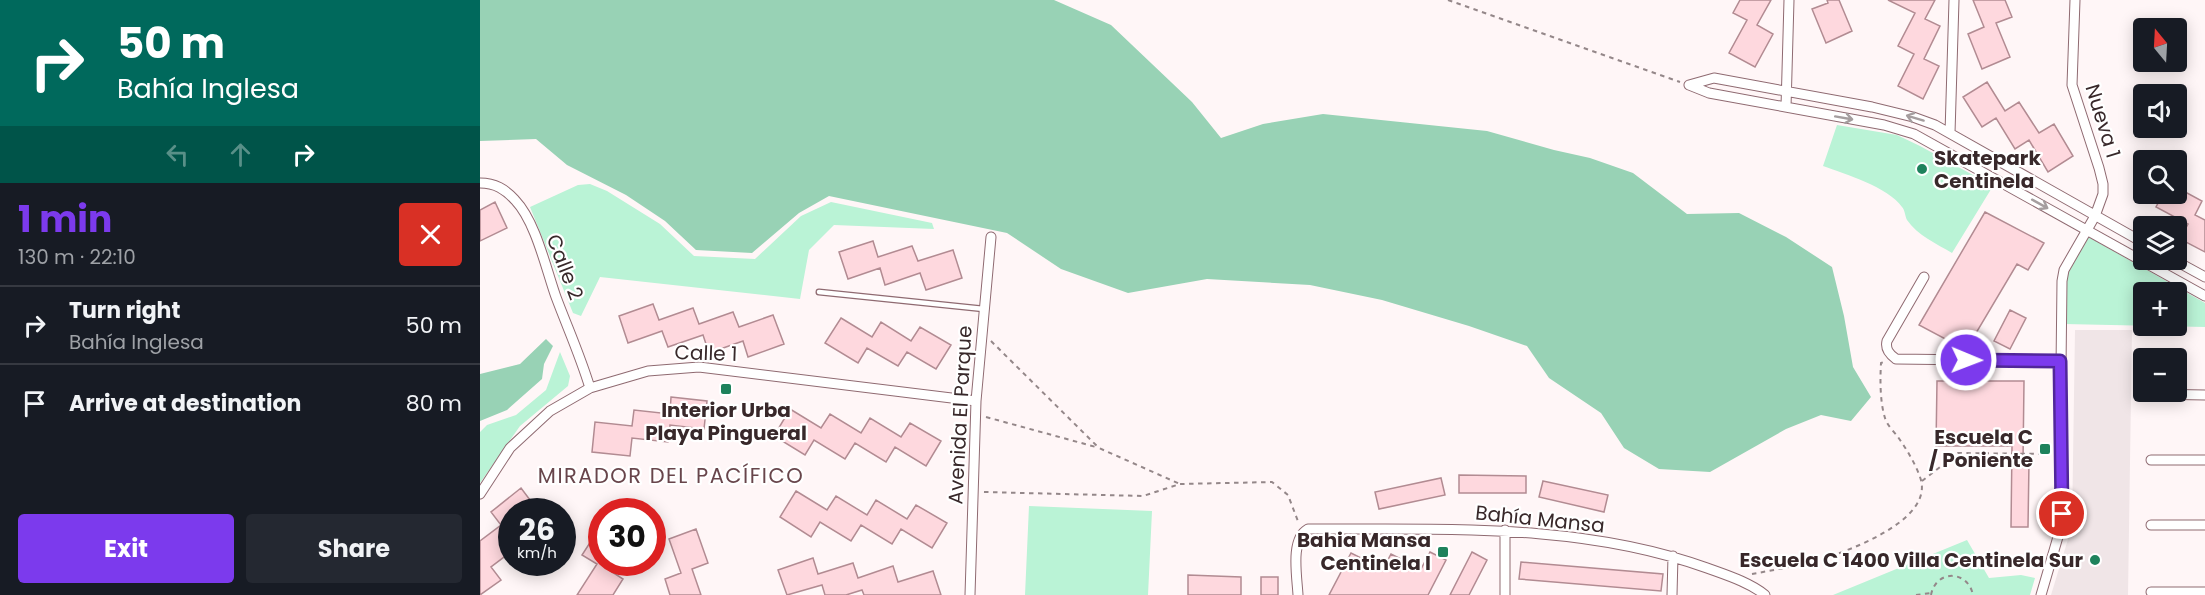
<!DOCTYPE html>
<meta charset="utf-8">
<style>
body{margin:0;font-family:Poppins,sans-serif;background:#242831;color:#f1f3f6;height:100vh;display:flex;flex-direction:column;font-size:22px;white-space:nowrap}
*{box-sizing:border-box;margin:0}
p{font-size:20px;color:#9ea1a6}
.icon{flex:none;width:33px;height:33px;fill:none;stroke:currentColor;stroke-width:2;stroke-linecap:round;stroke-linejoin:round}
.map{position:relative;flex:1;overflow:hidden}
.panel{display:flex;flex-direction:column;background:#171b24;width:480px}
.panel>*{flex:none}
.top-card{background:#00695c;color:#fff;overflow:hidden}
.needle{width:39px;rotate:342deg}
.controls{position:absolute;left:1653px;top:18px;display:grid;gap:12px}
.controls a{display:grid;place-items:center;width:54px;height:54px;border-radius:6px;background:#171b24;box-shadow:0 3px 15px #0003;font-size:30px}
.speed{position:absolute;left:18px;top:498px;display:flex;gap:12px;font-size:30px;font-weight:700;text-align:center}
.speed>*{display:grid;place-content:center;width:78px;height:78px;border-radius:50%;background:#171b24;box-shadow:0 3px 15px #0003;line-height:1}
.speed small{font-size:15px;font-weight:400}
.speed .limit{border:9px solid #d22;background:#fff;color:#111}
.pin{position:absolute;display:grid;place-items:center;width:51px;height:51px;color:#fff;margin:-26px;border:3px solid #fff;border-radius:50%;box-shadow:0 2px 6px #0007}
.me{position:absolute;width:66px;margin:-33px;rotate:91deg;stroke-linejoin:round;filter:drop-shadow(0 0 4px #0008)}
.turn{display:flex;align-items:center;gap:21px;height:126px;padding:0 18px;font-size:27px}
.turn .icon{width:78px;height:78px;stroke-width:2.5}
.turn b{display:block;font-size:42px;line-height:51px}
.lanes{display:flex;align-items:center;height:57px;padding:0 18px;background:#0003;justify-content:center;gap:30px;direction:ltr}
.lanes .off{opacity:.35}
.round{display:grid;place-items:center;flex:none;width:63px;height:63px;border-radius:6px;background:#242831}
.head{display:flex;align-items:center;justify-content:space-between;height:102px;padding:0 18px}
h1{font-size:36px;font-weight:700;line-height:45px;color:#7c3aed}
.button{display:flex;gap:12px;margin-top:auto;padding:12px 18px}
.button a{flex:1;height:69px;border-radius:6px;background:#7c3aed;color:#fff;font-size:24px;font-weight:700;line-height:69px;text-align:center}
.button a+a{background:#242831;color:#f1f3f6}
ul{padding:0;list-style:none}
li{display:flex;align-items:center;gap:18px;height:78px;padding:0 18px;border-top:2px solid #363941}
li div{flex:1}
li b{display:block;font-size:22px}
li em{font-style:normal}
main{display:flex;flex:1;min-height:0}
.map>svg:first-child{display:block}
</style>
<main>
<section class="panel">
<div class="top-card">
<div class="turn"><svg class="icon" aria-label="right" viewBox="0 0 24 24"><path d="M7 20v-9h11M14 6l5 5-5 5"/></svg><div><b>50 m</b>Bahía Inglesa</div></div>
<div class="lanes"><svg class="icon off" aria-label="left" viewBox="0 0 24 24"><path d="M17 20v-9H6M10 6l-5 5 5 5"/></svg><svg class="icon off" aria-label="ahead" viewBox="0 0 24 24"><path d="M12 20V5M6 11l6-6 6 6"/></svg><svg class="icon" aria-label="right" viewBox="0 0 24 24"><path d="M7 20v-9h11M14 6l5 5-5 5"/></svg></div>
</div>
<div class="head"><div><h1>1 min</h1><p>130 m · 22:10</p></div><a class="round" style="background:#d93025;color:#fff"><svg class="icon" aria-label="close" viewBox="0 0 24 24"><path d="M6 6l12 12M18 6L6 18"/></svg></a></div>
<ul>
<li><svg class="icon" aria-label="right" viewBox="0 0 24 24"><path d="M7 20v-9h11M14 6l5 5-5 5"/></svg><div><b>Turn right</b><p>Bahía Inglesa</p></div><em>50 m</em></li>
<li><svg class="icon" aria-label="arrive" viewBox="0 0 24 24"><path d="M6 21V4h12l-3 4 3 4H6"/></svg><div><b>Arrive at destination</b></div><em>80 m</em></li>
</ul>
<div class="button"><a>Exit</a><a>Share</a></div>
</section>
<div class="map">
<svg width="1725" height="595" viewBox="0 0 1725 595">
<rect width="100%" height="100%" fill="#fff6f7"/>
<path fill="#f0e5e7" d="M1595 330H1652L1648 595H1571L1592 526Z"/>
<path fill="#baf3d6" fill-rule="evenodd" d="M1357 125 1417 135 1440 146 1513 186 1472 253C1457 244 1437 235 1427 220 1425 216 1425 210 1422 207 1408 187 1365 174 1343 166Z
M110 184 127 191 180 224 214 256 275 259 321 216 351 202 452 223 454 229 354 225 329 250 320 299 120 277 101 316 93 313 50 207 98 185Z
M1607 236 1725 303V327L1584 324 1586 271ZM1664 292H1696V326H1664Z
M80 352 90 376 88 386 40 426 0 483V432L7 425 36 415 66 390Z
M549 506 672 511 668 595H545Z
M1487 540 1509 578 1541 575 1555 578 1550 595H1353Z"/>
<path fill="#98d2b5" d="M0 0H574L631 25 712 102 741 138 783 124 843 114 1007 131 1074 150 1110 158 1153 173 1207 214 1259 213 1306 237 1352 267 1364 316 1373 367 1391 397 1371 421 1341 415 1306 429 1230 472 1179 469 1144 448 1121 413 1069 378 1047 346 989 326 902 300 830 285 727 279 648 293 581 269 527 233 349 196 319 213 272 253 216 250 185 221 146 195 87 165 56 139 0 141Z
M66 339 73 346 64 364 62 379 27 410 0 421V374L40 364Z"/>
<path fill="#fed8de" stroke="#b28b92" stroke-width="1.5" d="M1260 0H1291L1277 25 1293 34 1275 67 1249 53 1267 20 1253 13Z
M1347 0H1359L1372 31 1346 43 1332 9 1348 3Z
M1408 0H1455L1445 19 1460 26 1444 59 1459 66 1443 99 1418 86 1434 54 1418 46 1435 13Z
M1493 0H1525L1532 17 1516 23 1530 57 1502 69 1488 34 1504 27Z
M1507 82 1525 111 1539 102 1559 133 1574 124 1593 156 1568 172 1549 140 1535 149 1516 118 1502 127 1483 97Z
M1696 187 1722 201 1715 215 1725 220V252L1700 239 1708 224 1676 207 1683 194H1696Z
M15 202 27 228 0 241V210Z
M1505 212 1564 243 1548 270 1537 264 1486 350 1439 325Z
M393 241 398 257 432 246 438 261 473 250 482 278 446 290 440 273 405 285 400 268 368 279 359 252Z
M173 304 179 320 213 308 219 324 253 312 259 327 293 315 304 344 268 357 263 341 229 353 223 335 188 347 182 331 148 343 139 316Z
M1530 310 1546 318 1530 349 1514 341Z
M361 318 392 337 401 322 431 341 440 327 471 345 456 369 427 352 418 366 387 348 378 363 345 343Z
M1457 381H1544L1543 462H1549L1548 527H1531L1532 446H1456Z
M191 397 227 401 224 429 190 425 188 442 152 438 150 456 112 452 115 422 152 426 154 410 190 414Z
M310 409 341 428 350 414 381 433 390 418 421 437 430 423 461 441 446 466 415 447 406 462 375 443 365 459 334 440 325 455 294 436Z
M979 475 1046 476V493H979Z
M961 478 965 495 899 509 895 492Z
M1063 481 1128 495 1124 512 1059 497Z
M41 488 59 512H32V551L11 567 21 580 0 595V541L21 525 11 512Z
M316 491 347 510 356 496 387 515 396 500 427 519 436 505 467 523 452 548 421 529 412 544 381 525 371 541 340 522 331 537 300 517Z
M122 524V562H134L129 570 143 579 133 595H97L117 564 102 555Z
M216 529 228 563 212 569 221 595H190L185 579 201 573 189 539Z
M950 552 966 560 948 595H849L871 553 903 569 911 554 941 569Z
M992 552 1007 560 989 595H970Z
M333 558 338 574 373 563 378 578 413 566 418 582 453 571 461 595H384L382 590 366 595H345L342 585 307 595 298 570Z
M1041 562 1183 574 1181 591 1039 579Z
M708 575 761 577V595H708Z
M781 577H798V595H781Z"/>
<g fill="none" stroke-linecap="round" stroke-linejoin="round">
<defs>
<path id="service" d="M339 292 504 309"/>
<path id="minor" d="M1209 85 1229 93 1404 125 1434 134 1725 296
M1209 85 1234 78 1392 107 1433 117 1455 125 1664 243
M1306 107 1309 0
M1470 133 1474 0
M0 183C15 183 25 189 35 200 56 222 66 269 76 297 88 329 100 355 110 388
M1694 260 1725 277
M1444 277 1407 341C1405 349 1409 354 1416 359L1580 361
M1670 394 1725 395
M1671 460H1725
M0 494 30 448 70 411 110 388 168 371 219 367 496 401
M1671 525H1725
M1671 592H1725
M490 595 496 401 511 237
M818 595C817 576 810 539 828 529 960 530 1101 522 1227 568 1246 575 1269 582 1285 595
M1025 595V530
M1192 595 1193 556
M1561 595 1580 530 1582 514 1580 454 1582 281 1584 270 1615 216 1623 194V184L1619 168 1592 85 1595 0"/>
</defs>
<use href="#service" stroke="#8f6a71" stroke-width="7"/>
<use href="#minor" stroke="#8f6a71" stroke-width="11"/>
<path stroke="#948789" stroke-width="2" stroke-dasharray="4.5 4.5" stroke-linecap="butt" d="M968 0 1200 82
M511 341 619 448 700 484
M506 417 616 447
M1442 481 1478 453 1570 454
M504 492 663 496 700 484 792 482 808 495 819 524
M1272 574C1294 570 1317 566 1339 560 1368 551 1456 520 1440 477 1435 463 1427 450 1418 437 1414 432 1407 425 1405 418 1400 402 1400 380 1401 363L1404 362
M1436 595 1451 593
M1451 595C1456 569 1488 570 1493 595"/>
<use href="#service" stroke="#fff" stroke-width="4.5"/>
<use href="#minor" stroke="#fff" stroke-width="9"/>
</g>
<defs><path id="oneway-shaft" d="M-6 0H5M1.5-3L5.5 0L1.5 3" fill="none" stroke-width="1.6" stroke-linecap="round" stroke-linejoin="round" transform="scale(1.5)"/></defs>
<g stroke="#a59e9f">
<use href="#oneway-shaft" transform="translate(1364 118) rotate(10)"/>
<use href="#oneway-shaft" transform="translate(1435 118) rotate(-163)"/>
<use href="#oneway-shaft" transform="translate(1560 204) rotate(29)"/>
</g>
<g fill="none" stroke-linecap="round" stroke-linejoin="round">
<defs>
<path id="route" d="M1486 360 1580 361 1582 514"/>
</defs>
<use href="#route" stroke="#51269a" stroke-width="15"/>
<use href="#route" stroke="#7c3aed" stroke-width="10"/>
</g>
<g fill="#1e825c" stroke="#fff" stroke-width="2">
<circle cx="1442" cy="169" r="6"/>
<rect x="240" y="383" width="12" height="12" rx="3"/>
<rect x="1559" y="443" width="12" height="12" rx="3"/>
<rect x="957" y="546" width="12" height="12" rx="3"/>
<circle cx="1615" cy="560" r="6"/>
</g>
<g text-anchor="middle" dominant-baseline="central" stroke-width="4.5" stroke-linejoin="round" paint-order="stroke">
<g font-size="20" fill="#38282a" stroke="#fff">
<text transform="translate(1623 121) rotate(73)">Nueva 1</text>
<text transform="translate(85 267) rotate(69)">Calle 2</text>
<text transform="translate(226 353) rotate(2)">Calle 1</text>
<text transform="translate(480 415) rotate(-87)">Avenida El Parque</text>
<text transform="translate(1060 519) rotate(6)">Bahía Mansa</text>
</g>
<g font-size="20" font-weight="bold" fill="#38282a" stroke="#fff" text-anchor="end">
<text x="1454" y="158" text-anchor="start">Skatepark<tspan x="1454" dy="23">Centinela</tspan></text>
<text x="246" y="410" text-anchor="middle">Interior Urba<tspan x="246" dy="23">Playa Pingueral</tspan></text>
<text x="1553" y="437">Escuela C<tspan x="1553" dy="23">/ Poniente</tspan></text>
<text x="951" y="540">Bahia Mansa<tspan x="951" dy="23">Centinela I</tspan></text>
<text x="1603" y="560">Escuela C 1400 Villa Centinela Sur</text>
</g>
<g font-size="21" letter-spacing="1.5" fill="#68454b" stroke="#fff">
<text x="191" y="475">MIRADOR DEL PACÍFICO</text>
</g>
</g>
</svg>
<div class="controls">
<a><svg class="needle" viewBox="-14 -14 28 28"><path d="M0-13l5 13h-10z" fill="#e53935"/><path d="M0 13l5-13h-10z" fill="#9ea1a6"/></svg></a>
<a><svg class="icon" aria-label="sound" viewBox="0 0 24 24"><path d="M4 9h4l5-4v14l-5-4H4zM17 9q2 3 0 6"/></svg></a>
<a><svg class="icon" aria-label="search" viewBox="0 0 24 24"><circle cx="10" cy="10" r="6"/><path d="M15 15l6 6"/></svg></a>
<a><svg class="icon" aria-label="layers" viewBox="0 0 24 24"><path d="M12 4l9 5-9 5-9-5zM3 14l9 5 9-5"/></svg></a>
<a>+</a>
<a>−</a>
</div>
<div class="speed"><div>26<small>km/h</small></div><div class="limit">30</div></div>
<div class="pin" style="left:1582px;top:514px;background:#d93025"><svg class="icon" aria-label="arrive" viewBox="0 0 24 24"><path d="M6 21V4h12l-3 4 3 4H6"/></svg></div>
<svg class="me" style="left:1486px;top:360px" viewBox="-20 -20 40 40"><circle r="17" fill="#7c3aed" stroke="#fff" stroke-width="3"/><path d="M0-11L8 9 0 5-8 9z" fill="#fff"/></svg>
</div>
</main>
